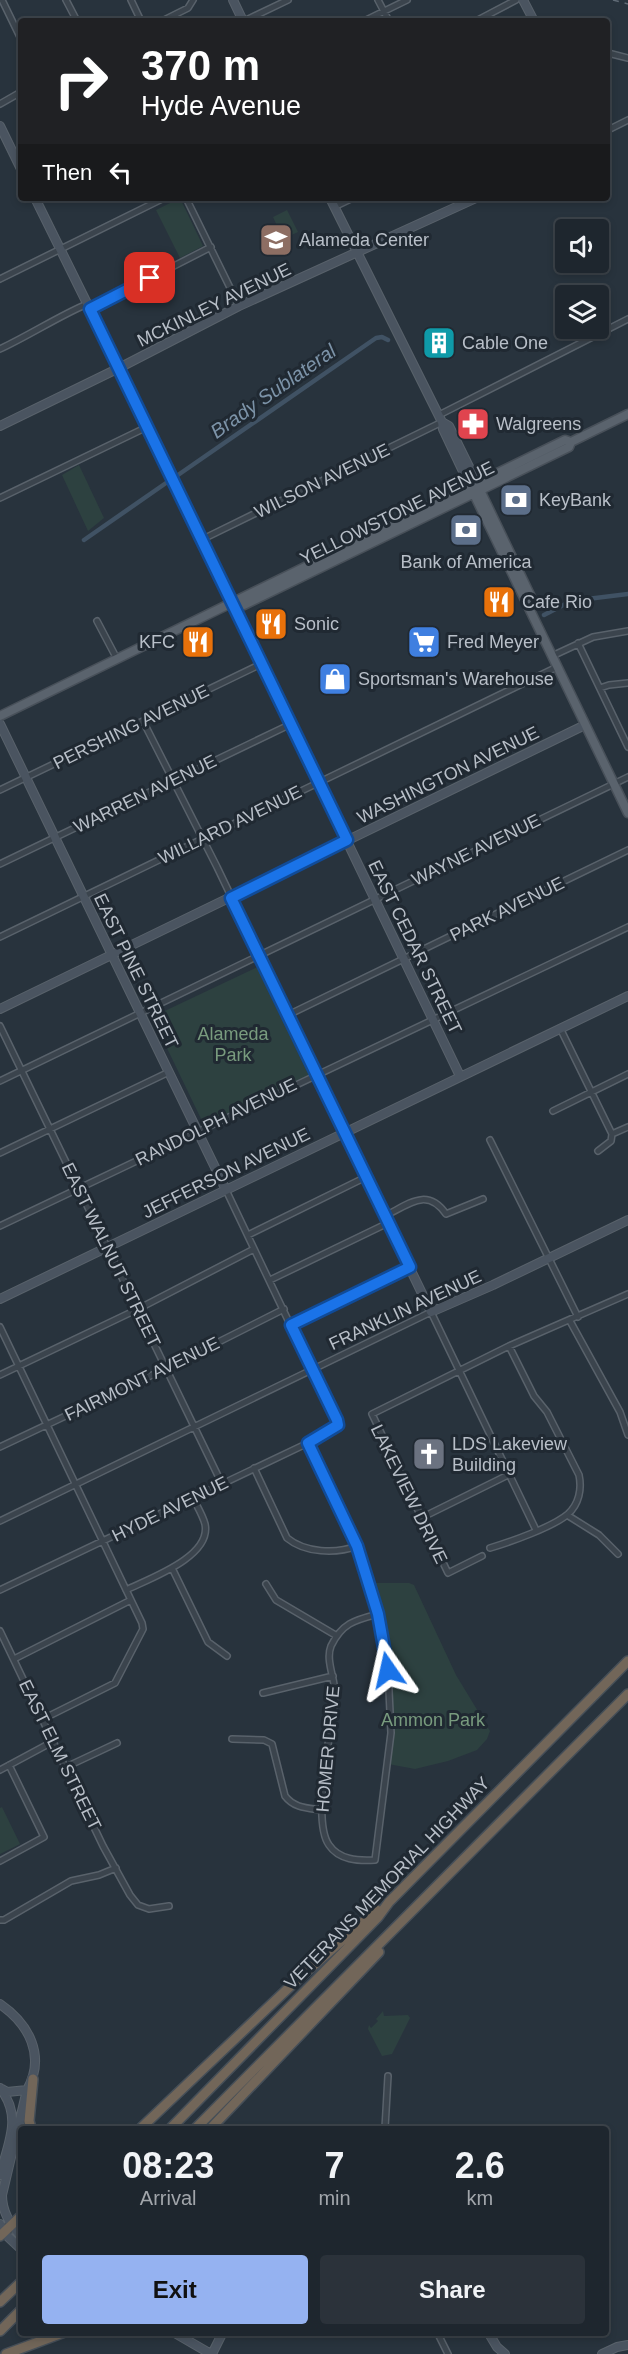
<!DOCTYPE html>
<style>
body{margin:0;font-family:Helvetica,sans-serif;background:#2b323a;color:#f1f3f6;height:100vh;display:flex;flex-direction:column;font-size:22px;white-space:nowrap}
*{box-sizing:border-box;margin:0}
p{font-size:20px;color:#a1a5aa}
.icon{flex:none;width:33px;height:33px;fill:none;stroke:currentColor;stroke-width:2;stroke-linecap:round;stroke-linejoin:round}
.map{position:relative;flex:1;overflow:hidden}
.details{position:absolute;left:18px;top:2126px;width:591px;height:210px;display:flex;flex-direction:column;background:#1e262e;border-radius:6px;box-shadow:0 3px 9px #0003,0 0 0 2px #3c434a}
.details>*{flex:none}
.top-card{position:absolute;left:18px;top:18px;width:592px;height:183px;border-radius:6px;box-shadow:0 3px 9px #0003,0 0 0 2px #3c434a;background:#202124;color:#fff;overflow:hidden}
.fabs{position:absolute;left:555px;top:219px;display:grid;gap:12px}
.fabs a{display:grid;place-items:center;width:54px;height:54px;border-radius:6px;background:#1e262e;box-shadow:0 3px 9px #0003,0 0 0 2px #3c434a;font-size:30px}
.pin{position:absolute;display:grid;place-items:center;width:51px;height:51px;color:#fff;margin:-26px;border-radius:12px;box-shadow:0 3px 9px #0006}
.me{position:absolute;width:66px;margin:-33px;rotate:349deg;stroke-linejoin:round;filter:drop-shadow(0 0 4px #0008)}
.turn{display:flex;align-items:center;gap:21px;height:126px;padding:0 24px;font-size:27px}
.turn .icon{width:78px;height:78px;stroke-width:2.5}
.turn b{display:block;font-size:42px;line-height:51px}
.then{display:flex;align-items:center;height:57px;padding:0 24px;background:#0003;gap:12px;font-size:22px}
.eta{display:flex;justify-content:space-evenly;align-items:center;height:102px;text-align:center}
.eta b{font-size:36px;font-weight:700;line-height:42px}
.cta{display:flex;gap:12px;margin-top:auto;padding:12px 24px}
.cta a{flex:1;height:69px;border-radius:6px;background:#95b2f1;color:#111;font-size:24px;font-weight:700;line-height:69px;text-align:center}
.cta a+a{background:#2b323a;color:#f1f3f6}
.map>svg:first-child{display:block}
</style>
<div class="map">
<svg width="628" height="2354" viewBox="0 0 628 2354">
<rect width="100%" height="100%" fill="#28333d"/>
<path fill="#2d4140" d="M180 198 203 246 180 258 156 210Z
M287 210 298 232 283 239 273 217Z
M79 465 104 518 88 531 62 475Z
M262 965 313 1073 204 1125 152 1017Z
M370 1583H409L414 1585 456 1675 490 1731 487 1739 477 1750 448 1761 415 1769 388 1764 391 1733 388 1670Z
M2 1807 20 1844 0 1854V1808Z
M383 2011 384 2016 408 2015 410 2018 392 2054 382 2056 368 2029 369 2025 371 2028 378 2021 376 2019Z"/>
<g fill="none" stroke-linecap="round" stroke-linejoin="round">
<path stroke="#405264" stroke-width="4.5" d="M178 475 376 338 382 337 388 340
M84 540 166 483
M544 615 571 601 628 594"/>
<defs>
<path id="street" d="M2 0 21 39
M66 0 77 21
M131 0 141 21
M378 0 389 21
M162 21 188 8 193 0
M244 21 288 0
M364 21 407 0
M476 21 516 0
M608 53 628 58
M0 104 21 92
M608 130 628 120
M186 198 239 306
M334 207 353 198
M0 279 164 198
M90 309 211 247
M0 349C30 335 57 317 87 304
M439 415 628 319
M0 498 147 427
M201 540 442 422
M97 621 117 659
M578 643 628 747
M552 656 593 637 628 631
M600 688 609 685 628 683
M143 721 217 867 344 1132
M0 790 261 664
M0 864 291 724
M0 937 557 667
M288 1015 628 850
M0 1026 222 1484
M560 1028 612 1134
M0 1081 628 777
M553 1111 628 1074
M612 1134 628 1127
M490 1140 578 1317
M598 1151 611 1141 612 1134
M0 1153 169 1072
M385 1216C409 1204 427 1187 446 1214L483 1199
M0 1226 628 927
M248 1235 366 1177
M270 1280 388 1223
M570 1321 620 1412 628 1435
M291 1325 410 1267
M0 1327 142 1623 143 1629 115 1683 43 1719
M0 1375 138 1309 254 1249
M308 1443 357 1546 378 1614 388 1670 391 1733 375 1860C358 1861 339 1860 329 1845 311 1820 332 1729 335 1696 336 1680 325 1661 331 1646 342 1623 355 1620 378 1614
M0 1447 167 1368 284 1309
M254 1468 287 1538C305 1553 336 1554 357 1546
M567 1515 599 1535 618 1554
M421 1518 508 1475
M0 1521 431 1312 536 1530
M490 1548C510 1542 553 1527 568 1514 579 1504 582 1489 579 1475L547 1412 534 1396 509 1346
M482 1556 448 1573 372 1414 509 1346 628 1294
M172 1568 208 1642 227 1656
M266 1584 276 1600 337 1636
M0 1590 308 1443 338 1425 226 1190
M126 1590C148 1579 212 1557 205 1524 203 1516 197 1506 193 1498
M0 1631 103 1846 130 1895 138 1905 149 1909 169 1906
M14 1659 131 1600
M263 1693 333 1676
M232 1739 264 1740 272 1744 285 1796C294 1808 307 1808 321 1810
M66 1767 117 1743
M0 1770 54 1741
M0 1861 44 1837 9 1765
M0 1920H4L71 1881 99 1875 116 1868
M385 2128 388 2076
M437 2332 448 2354"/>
<path id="secondary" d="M233 0 243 21
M523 0 534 21
M0 126 21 169
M35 198 119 368 460 1076
M330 198 442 422 443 429 470 486
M442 422 449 426 477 483
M0 426 119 368 239 306 476 198
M0 724 226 1190
M0 1009 585 725
M344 1132 431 1312 493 1285 628 1220
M0 1299 628 996
M0 2004C29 2024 46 2056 27 2090L2 2195C2 2212 10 2224 21 2236
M0 2088C23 2117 8 2143 0 2175
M2 2089 7 2092 27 2090
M0 2224 4 2233 21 2249
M173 2332 211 2354
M488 2332 497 2347 505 2354
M212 2354 223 2332
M602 2354 617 2347 628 2345"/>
<path id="primary" d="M478 486 533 601 530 609
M472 490 628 813
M232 604 244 605 569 447 571 442 628 414
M0 716 565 440 571 442"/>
<path id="highway" d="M31 2128 29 2121 33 2079
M141 2128 298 1979 377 1910
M171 2128 378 1917 389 1902 628 1661
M196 2128 628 1694
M211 2128 379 1952
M0 2236 21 2216
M0 2302 21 2282
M0 2331 21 2310
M6 2354 65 2332"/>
</defs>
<use href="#street" stroke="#59626b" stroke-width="8"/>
<use href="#secondary" stroke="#59626b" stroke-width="10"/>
<use href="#primary" stroke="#485059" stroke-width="11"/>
<use href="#highway" stroke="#464f58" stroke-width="12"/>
<use href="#street" stroke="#3b444d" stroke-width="5"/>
<use href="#secondary" stroke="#4a5460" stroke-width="8"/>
<use href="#primary" stroke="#5a636d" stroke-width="8"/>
<use href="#highway" stroke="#726659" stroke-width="9"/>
<path stroke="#606b76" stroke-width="1.5" stroke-dasharray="6 6" stroke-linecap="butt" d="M613 0 628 4"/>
</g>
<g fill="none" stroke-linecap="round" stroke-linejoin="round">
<defs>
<path id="route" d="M150 278 90 309 347 840 231 898 410 1267 291 1325 337 1420 338 1425 308 1443 357 1546 378 1614 388 1670"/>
</defs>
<use href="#route" stroke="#114b97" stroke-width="15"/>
<use href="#route" stroke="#1a73e8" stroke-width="10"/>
</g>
<defs>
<symbol id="school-square" viewBox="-11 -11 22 22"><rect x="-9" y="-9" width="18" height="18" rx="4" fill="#8d6e63" stroke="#202932"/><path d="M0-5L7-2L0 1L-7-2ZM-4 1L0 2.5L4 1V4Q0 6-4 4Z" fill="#fff"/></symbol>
<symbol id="building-square" viewBox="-11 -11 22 22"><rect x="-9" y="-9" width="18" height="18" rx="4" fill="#0f9aa8" stroke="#202932"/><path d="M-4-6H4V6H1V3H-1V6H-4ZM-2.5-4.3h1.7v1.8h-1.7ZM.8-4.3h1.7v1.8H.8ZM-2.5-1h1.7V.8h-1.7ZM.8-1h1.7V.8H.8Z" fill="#fff"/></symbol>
<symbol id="pharmacy-square" viewBox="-11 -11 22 22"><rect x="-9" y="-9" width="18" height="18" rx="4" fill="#e0444e" stroke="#202932"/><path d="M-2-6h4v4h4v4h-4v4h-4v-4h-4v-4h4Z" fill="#fff"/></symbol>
<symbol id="bank-square" viewBox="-11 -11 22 22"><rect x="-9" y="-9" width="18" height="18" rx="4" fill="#5c6f8a" stroke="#202932"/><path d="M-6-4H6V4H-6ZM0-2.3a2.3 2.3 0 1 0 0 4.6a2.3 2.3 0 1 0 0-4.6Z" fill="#fff"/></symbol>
<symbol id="restaurant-square" viewBox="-11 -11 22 22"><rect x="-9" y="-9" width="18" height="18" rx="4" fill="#e8710a" stroke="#202932"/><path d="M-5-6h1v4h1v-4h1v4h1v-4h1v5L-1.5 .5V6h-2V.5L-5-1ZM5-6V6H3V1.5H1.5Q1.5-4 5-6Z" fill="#fff"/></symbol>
<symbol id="supermarket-square" viewBox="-11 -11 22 22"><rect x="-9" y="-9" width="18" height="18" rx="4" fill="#3f7fe0" stroke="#202932"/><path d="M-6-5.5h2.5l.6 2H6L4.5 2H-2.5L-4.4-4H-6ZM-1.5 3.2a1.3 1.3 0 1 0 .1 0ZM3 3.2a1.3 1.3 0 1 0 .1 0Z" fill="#fff"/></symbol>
<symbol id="shop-square" viewBox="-11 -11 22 22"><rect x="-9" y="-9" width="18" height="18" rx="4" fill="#3f7fe0" stroke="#202932"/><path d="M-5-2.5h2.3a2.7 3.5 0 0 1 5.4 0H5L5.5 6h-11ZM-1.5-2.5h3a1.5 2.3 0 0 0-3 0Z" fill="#fff"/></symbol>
<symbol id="church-square" viewBox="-11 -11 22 22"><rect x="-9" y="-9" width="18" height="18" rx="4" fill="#6b7280" stroke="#202932"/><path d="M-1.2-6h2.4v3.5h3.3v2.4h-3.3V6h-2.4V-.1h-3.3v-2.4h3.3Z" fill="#fff"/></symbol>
</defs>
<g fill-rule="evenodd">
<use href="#school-square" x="257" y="221" width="38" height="38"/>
<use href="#building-square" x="420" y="324" width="38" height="38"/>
<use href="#pharmacy-square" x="454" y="405" width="38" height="38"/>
<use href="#bank-square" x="497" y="481" width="38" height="38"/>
<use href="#bank-square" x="447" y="511" width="38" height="38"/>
<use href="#restaurant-square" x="480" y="583" width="38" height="38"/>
<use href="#restaurant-square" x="252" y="605" width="38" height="38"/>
<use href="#restaurant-square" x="179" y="623" width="38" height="38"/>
<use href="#supermarket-square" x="405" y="623" width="38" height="38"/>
<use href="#shop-square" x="316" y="660" width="38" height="38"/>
<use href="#church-square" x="410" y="1435" width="38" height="38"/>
</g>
<g text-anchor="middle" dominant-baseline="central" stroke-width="6" stroke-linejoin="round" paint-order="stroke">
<g font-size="18" fill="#b8bfc8" stroke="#202932" text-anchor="start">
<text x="299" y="240">Alameda Center</text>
<text x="462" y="343">Cable One</text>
<text x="496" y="424">Walgreens</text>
<text x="539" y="500">KeyBank</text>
<text x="466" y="562" text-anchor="middle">Bank of America</text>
<text x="522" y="602">Cafe Rio</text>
<text x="294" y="624">Sonic</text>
<text x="175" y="642" text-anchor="end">KFC</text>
<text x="447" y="642">Fred Meyer</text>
<text x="358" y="679">Sportsman's Warehouse</text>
<text x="452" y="1444">LDS Lakeview<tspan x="452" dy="21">Building</tspan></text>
</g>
<g font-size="18" fill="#b8bfc8" stroke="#202932">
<text transform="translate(214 305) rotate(-26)">MCKINLEY AVENUE</text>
<text transform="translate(322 481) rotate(-26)">WILSON AVENUE</text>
<text transform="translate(397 513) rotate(-26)">YELLOWSTONE AVENUE</text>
<text transform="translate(131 727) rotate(-26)">PERSHING AVENUE</text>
<text transform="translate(448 775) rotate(-26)">WASHINGTON AVENUE</text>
<text transform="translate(145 794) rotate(-26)">WARREN AVENUE</text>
<text transform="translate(230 825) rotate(-26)">WILLARD AVENUE</text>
<text transform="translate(476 850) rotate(-26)">WAYNE AVENUE</text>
<text transform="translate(507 909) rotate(-26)">PARK AVENUE</text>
<text transform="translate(415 947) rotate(64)">EAST CEDAR STREET</text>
<text transform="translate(136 971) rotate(64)">EAST PINE STREET</text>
<text transform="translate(216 1122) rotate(-26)">RANDOLPH AVENUE</text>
<text transform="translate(226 1173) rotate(-26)">JEFFERSON AVENUE</text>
<text transform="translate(111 1255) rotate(64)">EAST WALNUT STREET</text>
<text transform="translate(405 1310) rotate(-25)">FRANKLIN AVENUE</text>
<text transform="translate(142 1379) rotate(-26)">FAIRMONT AVENUE</text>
<text transform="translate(409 1494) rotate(64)">LAKEVIEW DRIVE</text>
<text transform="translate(170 1509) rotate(-26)">HYDE AVENUE</text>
<text transform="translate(328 1749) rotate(-85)">HOMER DRIVE</text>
<text transform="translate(60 1755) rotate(64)">EAST ELM STREET</text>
<text transform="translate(387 1883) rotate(-46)">VETERANS MEMORIAL HIGHWAY</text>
</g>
<g font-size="18" fill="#789b7e" stroke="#202932">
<text x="233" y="1034">Alameda<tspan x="233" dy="21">Park</tspan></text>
<text x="433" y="1720">Ammon Park</text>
</g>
<g font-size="20" font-style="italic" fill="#7c93a8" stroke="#202932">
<text transform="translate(273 391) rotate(-35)">Brady Sublateral</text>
</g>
</g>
</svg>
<div class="fabs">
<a><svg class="icon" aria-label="sound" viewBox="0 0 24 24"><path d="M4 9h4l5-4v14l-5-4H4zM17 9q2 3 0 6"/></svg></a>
<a><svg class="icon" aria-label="layers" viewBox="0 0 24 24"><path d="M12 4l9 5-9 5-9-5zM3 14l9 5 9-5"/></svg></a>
</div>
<div class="pin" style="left:150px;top:278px;background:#d93025"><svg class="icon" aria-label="arrive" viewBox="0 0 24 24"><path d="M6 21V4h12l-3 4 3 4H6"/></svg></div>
<svg class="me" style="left:388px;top:1670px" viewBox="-20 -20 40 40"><path d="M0-17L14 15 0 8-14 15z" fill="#1a73e8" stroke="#fff" stroke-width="4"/></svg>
<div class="top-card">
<div class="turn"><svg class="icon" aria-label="right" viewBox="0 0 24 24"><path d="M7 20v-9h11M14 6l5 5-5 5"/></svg><div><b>370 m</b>Hyde Avenue</div></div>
<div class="then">Then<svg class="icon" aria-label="left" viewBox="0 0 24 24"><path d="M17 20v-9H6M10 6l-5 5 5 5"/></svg></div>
</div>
<section class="details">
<div class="eta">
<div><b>08:23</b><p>Arrival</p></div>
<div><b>7</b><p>min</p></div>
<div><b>2.6</b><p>km</p></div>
</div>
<div class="cta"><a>Exit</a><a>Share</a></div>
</section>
</div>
